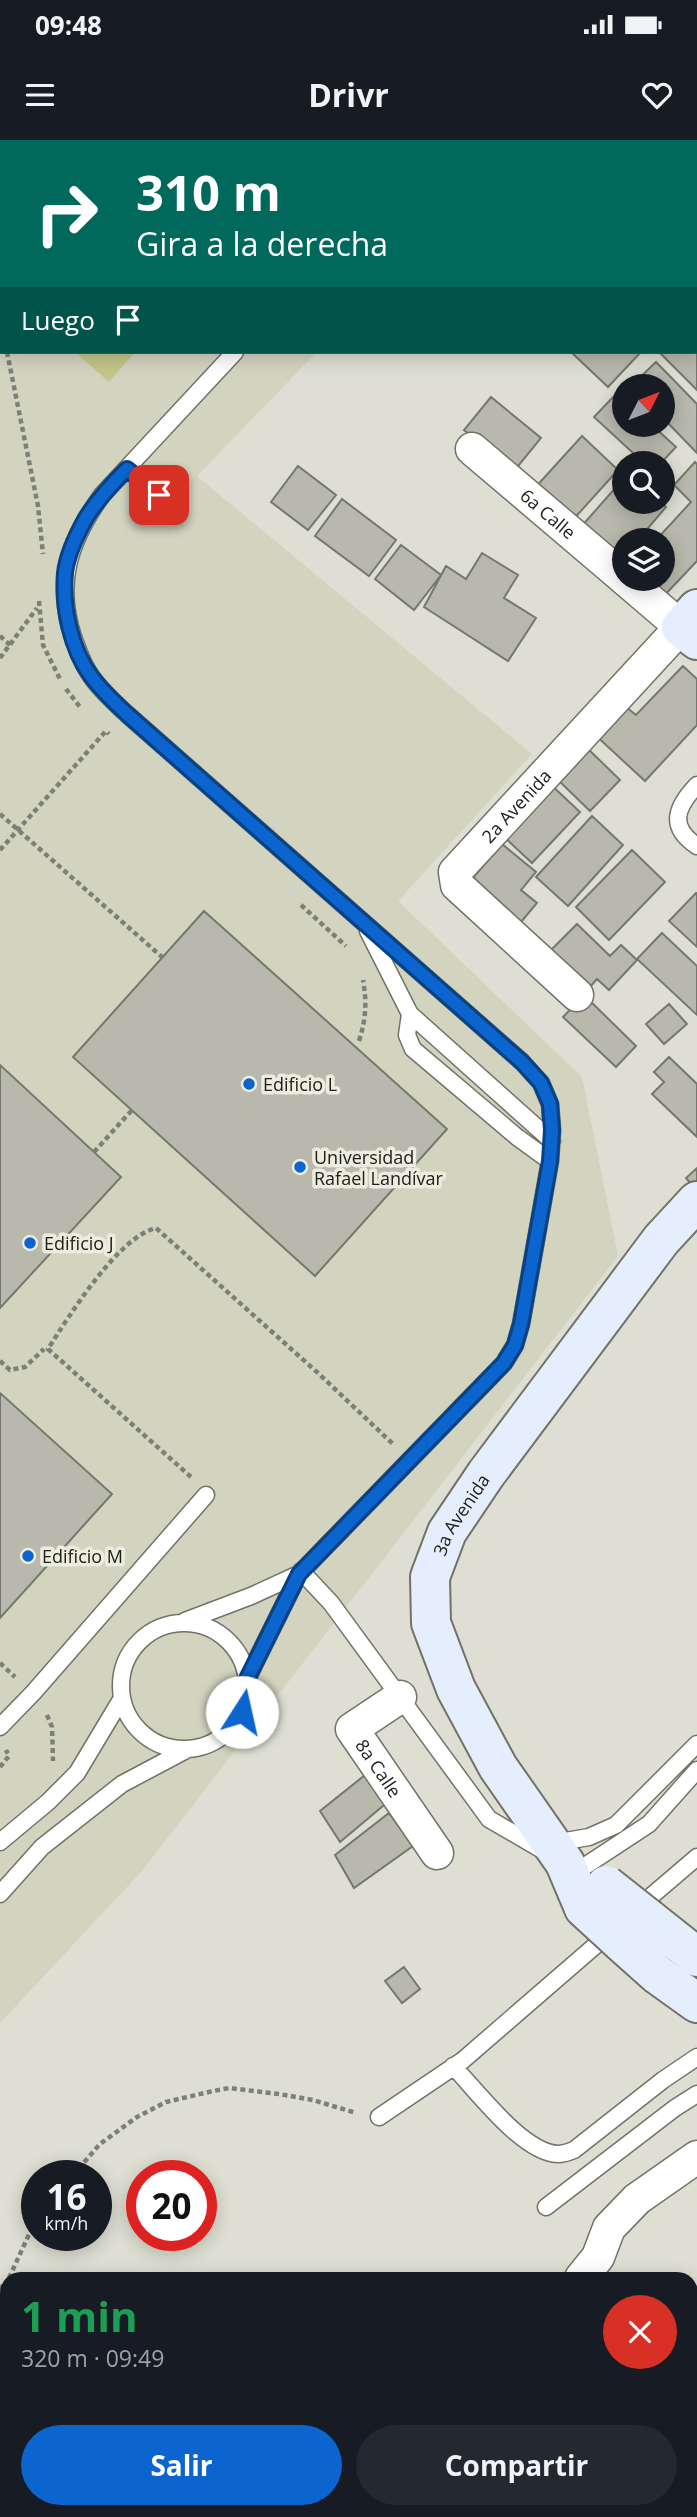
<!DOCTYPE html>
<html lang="es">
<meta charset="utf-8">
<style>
body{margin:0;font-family:"Open Sans",sans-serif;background:#242831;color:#f1f3f6;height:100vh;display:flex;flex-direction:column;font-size:26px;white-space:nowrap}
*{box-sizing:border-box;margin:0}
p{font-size:23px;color:#9ea1a6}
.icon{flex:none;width:38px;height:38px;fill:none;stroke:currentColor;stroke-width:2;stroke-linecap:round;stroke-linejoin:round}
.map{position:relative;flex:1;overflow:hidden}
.details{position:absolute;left:0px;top:2132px;width:698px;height:247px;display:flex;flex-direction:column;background:#171b24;border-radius:21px 21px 0 0;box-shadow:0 4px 18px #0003}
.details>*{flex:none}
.top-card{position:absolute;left:0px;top:0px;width:698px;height:214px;box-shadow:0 4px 18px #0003;background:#00695c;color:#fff;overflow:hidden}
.needle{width:46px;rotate:48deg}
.controls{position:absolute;left:612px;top:234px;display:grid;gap:14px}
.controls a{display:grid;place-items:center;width:63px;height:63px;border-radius:50%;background:#171b24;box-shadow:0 4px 18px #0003;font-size:35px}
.speed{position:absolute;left:21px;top:2020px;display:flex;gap:14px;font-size:35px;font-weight:700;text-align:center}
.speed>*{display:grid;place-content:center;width:91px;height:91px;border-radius:50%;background:#171b24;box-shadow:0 4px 18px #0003;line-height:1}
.speed small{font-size:18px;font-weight:400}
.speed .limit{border:10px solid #d22;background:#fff;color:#111}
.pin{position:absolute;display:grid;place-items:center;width:60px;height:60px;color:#fff;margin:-30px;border-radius:14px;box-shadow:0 4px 10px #0006}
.me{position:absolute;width:77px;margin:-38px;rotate:10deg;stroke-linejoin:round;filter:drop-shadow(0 0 5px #0008)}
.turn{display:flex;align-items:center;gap:24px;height:147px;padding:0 21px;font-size:32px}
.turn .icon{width:91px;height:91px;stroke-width:2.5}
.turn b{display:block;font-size:49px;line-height:60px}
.then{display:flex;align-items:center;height:66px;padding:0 21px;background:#0003;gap:14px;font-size:26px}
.round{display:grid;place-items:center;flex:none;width:74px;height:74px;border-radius:37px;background:#242831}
.overview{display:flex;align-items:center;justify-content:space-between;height:119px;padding:0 21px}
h1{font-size:42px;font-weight:700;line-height:52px;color:#1e9e55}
.action{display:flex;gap:14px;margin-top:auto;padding:14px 21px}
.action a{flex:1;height:80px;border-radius:42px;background:#0c65ce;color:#fff;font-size:28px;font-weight:700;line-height:80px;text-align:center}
.action a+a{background:#242831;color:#f1f3f6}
.status{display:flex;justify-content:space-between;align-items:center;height:49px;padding:0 35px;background:#171b24;direction:ltr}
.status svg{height:19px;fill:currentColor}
header{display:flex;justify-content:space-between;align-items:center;height:91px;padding:0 21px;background:#171b24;font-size:32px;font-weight:700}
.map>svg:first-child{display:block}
</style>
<div class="status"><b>09:48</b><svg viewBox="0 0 49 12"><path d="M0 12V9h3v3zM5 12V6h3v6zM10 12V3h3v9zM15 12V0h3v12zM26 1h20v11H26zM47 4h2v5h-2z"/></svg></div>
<header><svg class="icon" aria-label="menu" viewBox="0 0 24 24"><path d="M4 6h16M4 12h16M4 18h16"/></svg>Drivr<svg class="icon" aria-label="heart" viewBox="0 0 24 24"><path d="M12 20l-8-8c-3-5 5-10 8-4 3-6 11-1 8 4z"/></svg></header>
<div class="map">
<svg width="697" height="2377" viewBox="0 0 697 2377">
<rect width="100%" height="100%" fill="#dedfd2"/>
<path fill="#d3d4c0" d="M0 0H524L2 2V212H317L197 336 532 614 398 761 582 937 618 1116 142 1731 0 1883Z"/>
<path fill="#c4c689" d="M75 212H135L109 242Z"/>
<path fill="#b8b9ac" stroke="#77786c" stroke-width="2" d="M0 0H41L2 2 0 44Z
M544 0H605L607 2H542Z
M696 195H697V250L659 212H696Z
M571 212H641L608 247Z
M656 222 697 264V313L663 278V247L631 246Z
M617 253 625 260V285H652L676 307 660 324H645L594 277Z
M491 257 541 298 514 331 464 290Z
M582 296 618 330 570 383 533 350Z
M695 322 697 324V421L660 460 639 439H663V401H655L691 362 674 345Z
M298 326 336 355 308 390 271 362Z
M625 337V362H660L666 367 637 401H625V415L618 422 580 388Z
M342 359 396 400 369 436 315 396Z
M401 405 441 435 414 470 375 439Z
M482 413 518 435 504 458 536 478 508 521 424 467 446 426 466 439Z
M683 526 697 539V585L645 641 593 593 621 563 636 575Z
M584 605 620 640 590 671 554 636Z
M549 643 580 672 532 723 501 694Z
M592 676 623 705 568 766 536 737Z
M502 704 536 732 521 750 537 763 521 782 471 740Z
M632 710 665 742 609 800 576 767Z
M696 753H697V807L669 781Z
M204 771 447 989 315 1136 73 917Z
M577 784 610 816 621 805 637 820 609 850 597 839 590 847 542 819Z
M662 793 697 826V875L637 819Z
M584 855 636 906 616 927 563 877Z
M669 864 687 884 664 904 646 884Z
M669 917 697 944V997L652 954 664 942 654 932Z
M0 925 121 1037 0 1168Z
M697 1028V1048L696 1050 686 1038Z
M0 1253 112 1354 0 1478Z
M370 1631 390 1660 340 1702 320 1671Z
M389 1673 413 1706 354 1748 335 1715Z
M404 1827 420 1849 402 1863 385 1841Z
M7 2307V2363L0 2364V2308Z
M119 2371H267L270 2377H122Z
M389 2371H485L476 2377H380Z"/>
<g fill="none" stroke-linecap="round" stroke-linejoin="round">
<defs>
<path id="lane" d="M428 2 430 0
M235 212 102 355C70 400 55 442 73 497 78 510 82 524 91 536 101 551 115 563 128 575L522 922 541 943 550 964 552 990 550 1021 521 1184 515 1205 504 1223 299 1434 247 1539
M127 329 159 355
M697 645C676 667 668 687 697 706
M368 791 410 874 552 1001
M410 874 407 895 413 909 517 997 550 1021
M301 1431 331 1463 489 1679 544 1711
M185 1481 251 1456 299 1434
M121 1546a63 63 0 1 1 126 0a63 63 0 1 1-126 0Z
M0 1587 33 1553 206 1355
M0 1702 48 1662 77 1633 122 1558
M554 1703 589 1697 616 1685 697 1604
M582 1728 649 1684 697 1630
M0 1754 42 1707 122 1644 188 1609
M635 1770 697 1717
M453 1926C477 1951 523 2013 558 2014 563 2014 569 2012 574 2010L663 1940 697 1917
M379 1977 462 1921 611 1792
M546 2067 675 1968 697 1954"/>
<g id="street">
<path id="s1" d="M472 309 625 439"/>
<path id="s2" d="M577 855 457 745 455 732 681 487 625 439"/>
<path id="s3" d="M400 1557 352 1589 437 1713"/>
<path d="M581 2138 598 2117 609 2088 637 2059 697 2017"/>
<path d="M0 2291 7 2290"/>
</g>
<g id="secondary">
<path d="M697 469 681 487 697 500"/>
<path id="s4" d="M584 1768 565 1723 498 1627 456 1549 431 1483 430 1437 447 1392 486 1334 661 1100 697 1061"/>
<path d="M649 1779 697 1817"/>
<path d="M621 1802 658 1835 697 1863"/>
</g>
</defs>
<use href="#lane" stroke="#727267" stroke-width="19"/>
<use href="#street" stroke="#727267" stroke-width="35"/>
<use href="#secondary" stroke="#727267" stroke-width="42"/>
<path stroke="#7e7f76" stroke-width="4.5" stroke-dasharray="5 3.5" stroke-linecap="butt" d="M64 2 65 0
M0 73 2 72
M0 195 2 198
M7 212 38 366 43 414
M39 461 43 505 61 541
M0 496 10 505
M0 518 37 468
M66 549 80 567
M0 674 162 817
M0 710 106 591 109 594
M301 765 346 806
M359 901C366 879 367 863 363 840
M94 1012 132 970
M0 1221 10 1230 25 1227 44 1209
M191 1337 48 1209C69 1176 118 1097 156 1088L318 1233 393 1304
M0 1523 15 1537
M47 1575 52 1587 53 1621
M0 1627 9 1616 6 1610
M73 2035 100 2004 137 1977 166 1962 213 1951 229 1948 279 1954 313 1960 356 1973
M9 2138 37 2077
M0 2149 7 2141"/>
<use href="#lane" stroke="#fff" stroke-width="16"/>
<use href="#street" stroke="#fff" stroke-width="32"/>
<use href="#secondary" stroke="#e4eefc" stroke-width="38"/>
<defs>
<path id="secondary-bridge" d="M606 1745 649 1779
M584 1768 621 1802"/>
</defs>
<use href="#secondary-bridge" stroke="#727267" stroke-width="42" stroke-linecap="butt"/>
<use href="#secondary-bridge" stroke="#e4eefc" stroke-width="38"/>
</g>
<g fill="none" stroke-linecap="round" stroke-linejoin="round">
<defs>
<path id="route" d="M159 355 127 329C112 344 97 360 86 378 77 394 67 415 65 433 62 467 71 509 91 536 102 551 115 563 128 575L522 922 541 943 550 964 552 990 550 1021 521 1184 515 1205 504 1223 299 1434 247 1539 246 1556 242 1572"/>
</defs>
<use href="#route" stroke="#084286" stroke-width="18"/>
<use href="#route" stroke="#0c65ce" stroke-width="12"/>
</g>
<g fill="#0c65ce" stroke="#ececdf" stroke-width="2.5">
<circle cx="249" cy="944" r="7"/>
<circle cx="300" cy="1027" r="7"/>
<circle cx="30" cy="1103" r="7"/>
<circle cx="28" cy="1416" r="7"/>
</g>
<g text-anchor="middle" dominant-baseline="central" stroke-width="7" stroke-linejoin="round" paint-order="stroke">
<g font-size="18" fill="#21211c" stroke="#ececdf">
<text stroke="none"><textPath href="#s1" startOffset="100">6a Calle</textPath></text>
<text stroke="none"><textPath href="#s2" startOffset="266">2a Avenida</textPath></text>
<text stroke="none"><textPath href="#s4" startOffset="441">3a Avenida</textPath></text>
<text stroke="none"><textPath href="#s3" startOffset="105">8a Calle</textPath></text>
</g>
<g font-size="18" fill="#21211c" stroke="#ececdf" text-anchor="start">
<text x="263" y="944">Edificio L</text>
<text x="314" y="1017">Universidad<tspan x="314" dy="21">Rafael Landívar</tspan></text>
<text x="44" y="1103">Edificio J</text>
<text x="42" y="1416">Edificio M</text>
</g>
</g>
</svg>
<div class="controls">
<a><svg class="needle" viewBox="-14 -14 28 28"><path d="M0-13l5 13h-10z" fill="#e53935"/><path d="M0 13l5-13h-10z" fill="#9ea1a6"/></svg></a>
<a><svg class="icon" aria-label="search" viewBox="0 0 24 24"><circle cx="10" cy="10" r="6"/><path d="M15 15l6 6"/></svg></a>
<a><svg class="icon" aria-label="layers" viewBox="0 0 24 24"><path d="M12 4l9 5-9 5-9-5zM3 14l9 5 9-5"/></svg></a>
</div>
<div class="speed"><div>16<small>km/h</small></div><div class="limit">20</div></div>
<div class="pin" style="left:159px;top:355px;background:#d93025"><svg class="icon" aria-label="arrive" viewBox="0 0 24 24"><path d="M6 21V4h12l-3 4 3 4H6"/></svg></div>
<svg class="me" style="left:242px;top:1572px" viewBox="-20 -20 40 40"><circle r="19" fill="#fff"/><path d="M0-13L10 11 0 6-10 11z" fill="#0c65ce"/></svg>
<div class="top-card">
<div class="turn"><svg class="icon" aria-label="right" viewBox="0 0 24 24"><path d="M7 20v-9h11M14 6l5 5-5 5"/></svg><div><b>310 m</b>Gira a la derecha</div></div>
<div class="then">Luego<svg class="icon" aria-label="arrive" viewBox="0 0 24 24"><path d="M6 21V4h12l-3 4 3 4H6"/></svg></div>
</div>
<section class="details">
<div class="overview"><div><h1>1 min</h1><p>320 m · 09:49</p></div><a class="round" style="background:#d93025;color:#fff"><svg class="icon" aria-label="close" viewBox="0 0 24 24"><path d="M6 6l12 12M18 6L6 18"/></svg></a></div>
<div class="action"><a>Salir</a><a>Compartir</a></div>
</section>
</div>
